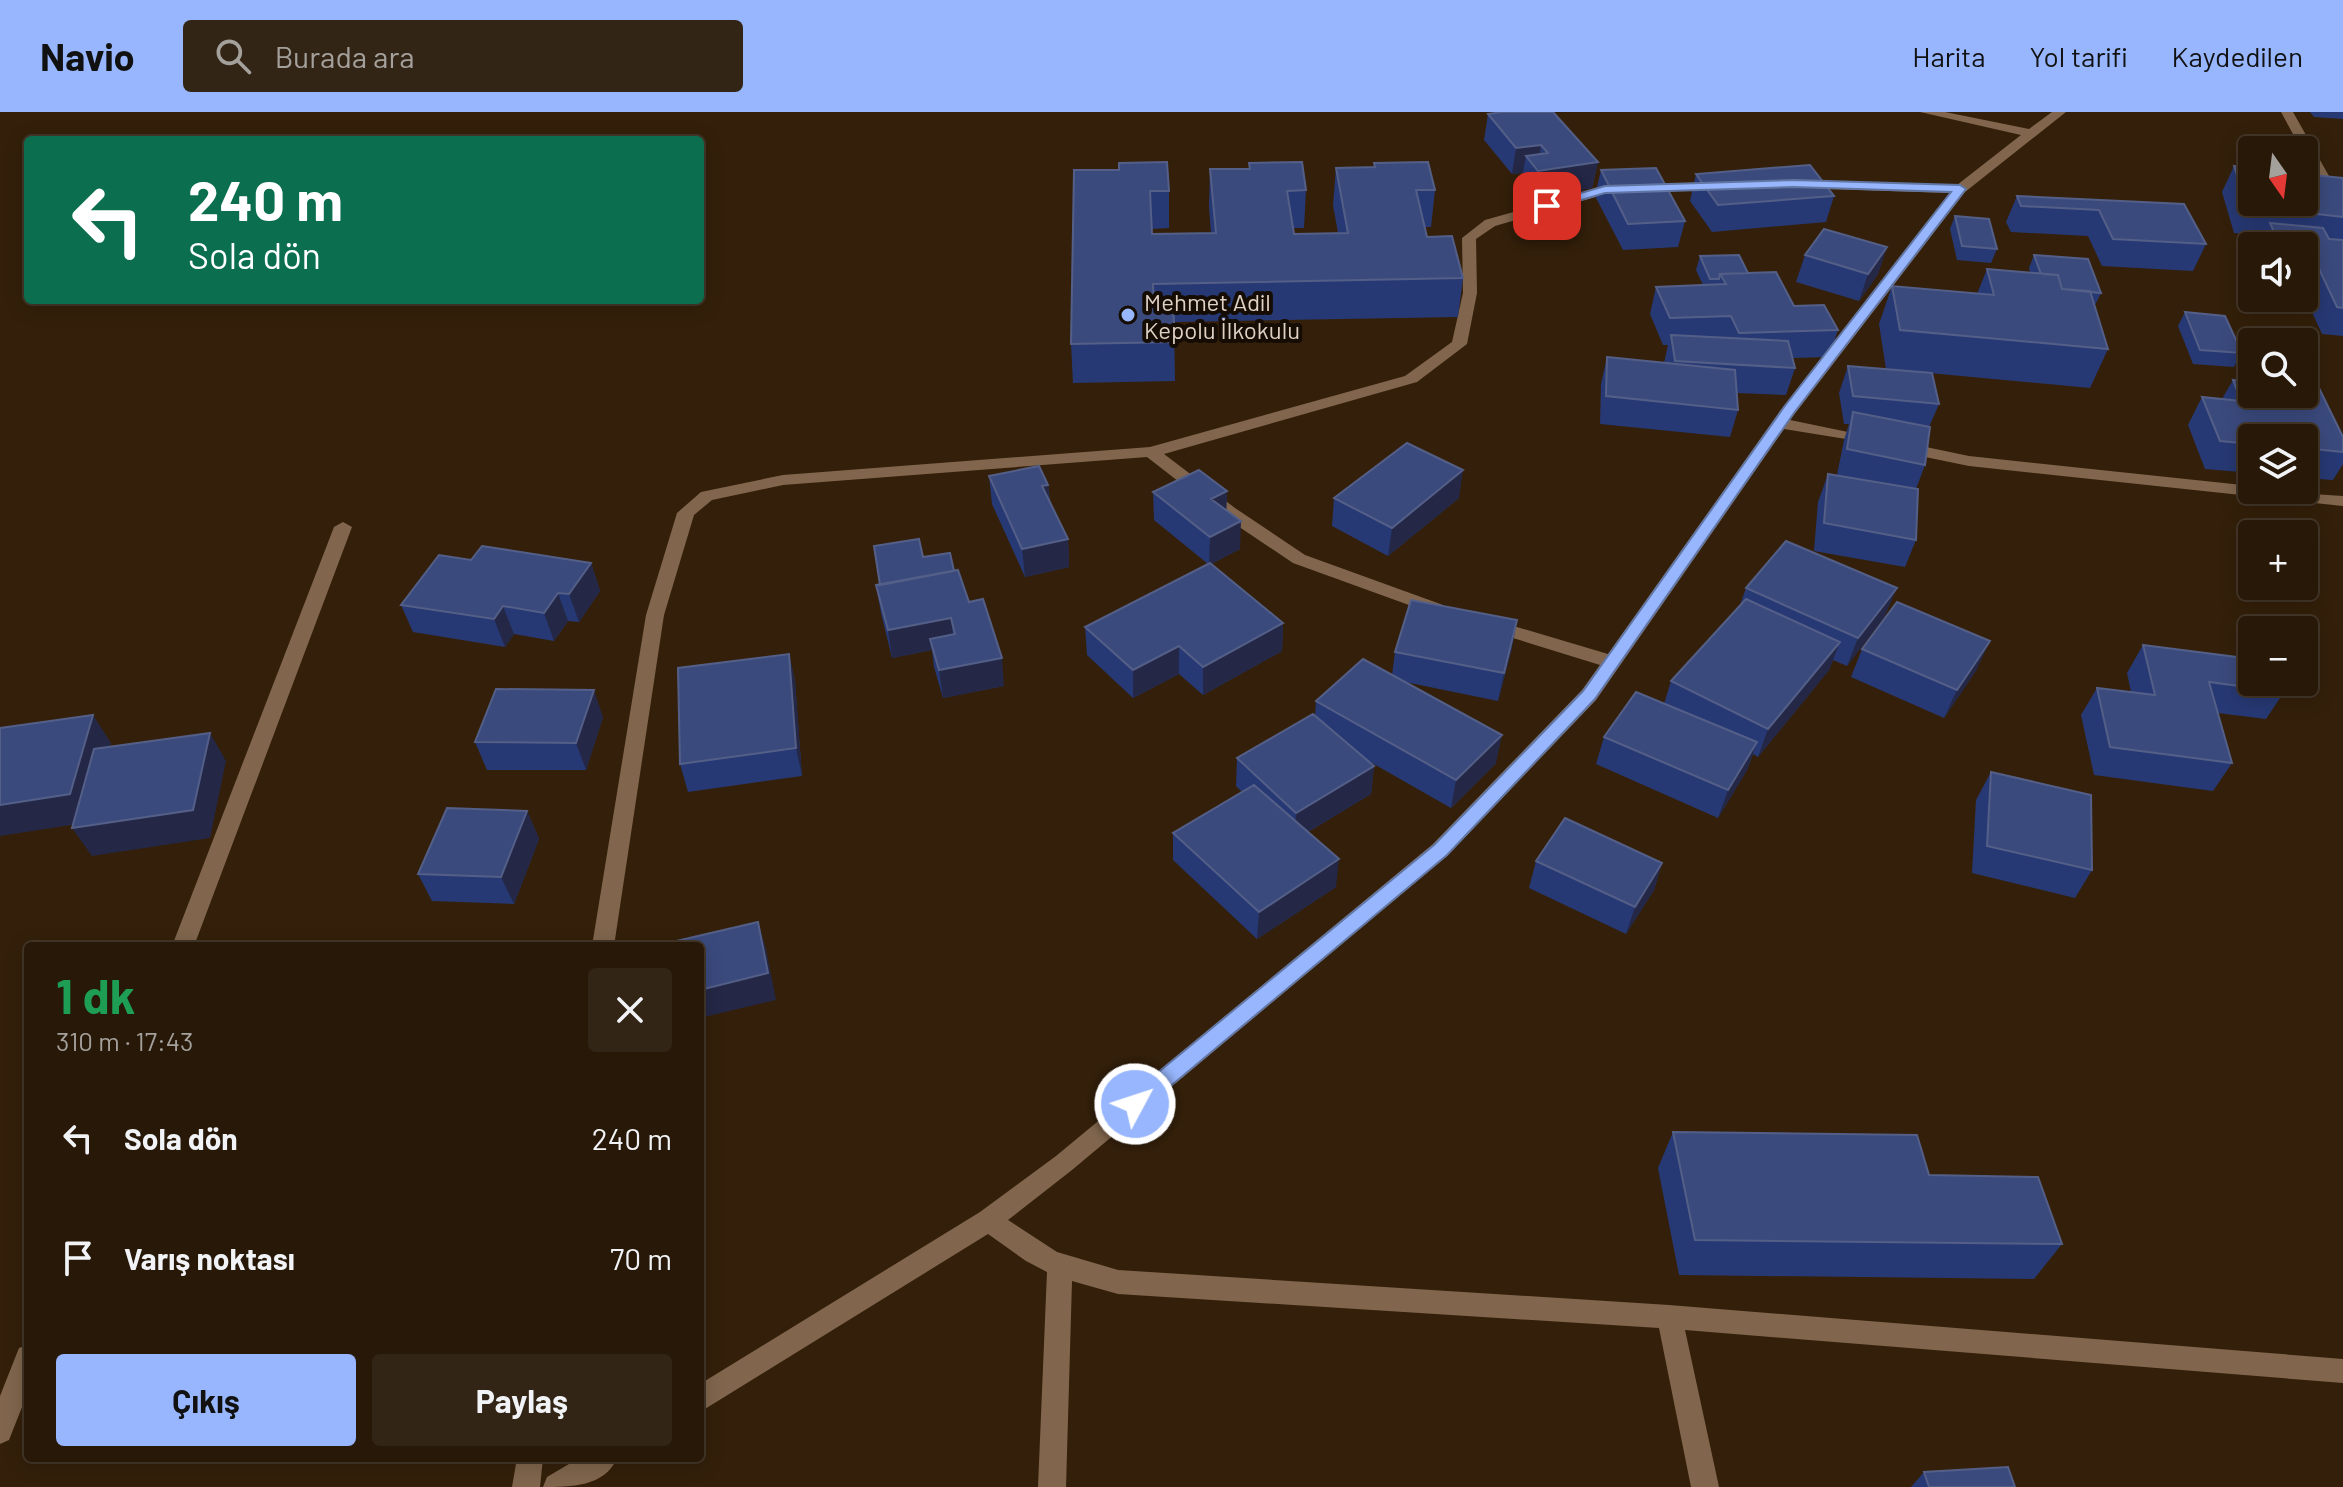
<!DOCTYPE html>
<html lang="tr">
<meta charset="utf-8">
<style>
body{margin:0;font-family:Barlow,sans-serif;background:#332516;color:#f1f3f6;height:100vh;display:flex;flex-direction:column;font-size:30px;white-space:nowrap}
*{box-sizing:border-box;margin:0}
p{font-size:26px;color:#a4a09c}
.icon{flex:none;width:44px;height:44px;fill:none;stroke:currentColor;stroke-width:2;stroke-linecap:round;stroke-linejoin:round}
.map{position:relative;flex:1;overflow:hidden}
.side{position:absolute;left:24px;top:830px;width:680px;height:520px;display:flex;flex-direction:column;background:#271808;border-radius:8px;box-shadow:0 4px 20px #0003,0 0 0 2px #433729}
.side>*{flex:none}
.banner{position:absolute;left:24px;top:24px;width:680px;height:168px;border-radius:8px;box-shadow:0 4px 20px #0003,0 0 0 2px #433729;background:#0b6e4f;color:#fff;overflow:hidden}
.needle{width:52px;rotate:166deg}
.tools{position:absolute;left:2238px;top:24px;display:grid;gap:16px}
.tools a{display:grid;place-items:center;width:80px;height:80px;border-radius:8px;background:#271808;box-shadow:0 4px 20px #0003,0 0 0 2px #433729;font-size:40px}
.pin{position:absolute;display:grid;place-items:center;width:68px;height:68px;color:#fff;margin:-34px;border-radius:16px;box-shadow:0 4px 12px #0006}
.me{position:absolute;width:88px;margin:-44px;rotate:50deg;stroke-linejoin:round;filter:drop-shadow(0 0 6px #0008)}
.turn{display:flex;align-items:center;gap:28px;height:168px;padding:0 32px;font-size:36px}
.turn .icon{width:104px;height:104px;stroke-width:2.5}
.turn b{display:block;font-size:56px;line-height:68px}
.round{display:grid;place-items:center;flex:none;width:84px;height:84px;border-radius:8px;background:#332516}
.summary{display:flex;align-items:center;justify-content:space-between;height:136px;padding:0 32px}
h1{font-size:48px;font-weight:700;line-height:60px;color:#1e9e55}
.cta{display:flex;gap:16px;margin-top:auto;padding:16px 32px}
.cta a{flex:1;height:92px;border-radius:8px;background:#97b6fd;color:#111;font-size:32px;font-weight:700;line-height:92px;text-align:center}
.cta a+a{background:#332516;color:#f1f3f6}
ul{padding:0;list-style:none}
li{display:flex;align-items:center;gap:24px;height:120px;padding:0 32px}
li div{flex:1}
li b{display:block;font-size:30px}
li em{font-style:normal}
header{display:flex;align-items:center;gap:48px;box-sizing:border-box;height:112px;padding:0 40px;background:#97b6fd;color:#111}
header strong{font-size:38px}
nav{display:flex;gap:44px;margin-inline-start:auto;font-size:28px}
.search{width:560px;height:72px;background:#332516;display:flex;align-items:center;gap:20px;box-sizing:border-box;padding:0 28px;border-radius:8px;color:#a4a09c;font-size:30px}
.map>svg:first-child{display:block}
</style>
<header>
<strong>Navio</strong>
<div class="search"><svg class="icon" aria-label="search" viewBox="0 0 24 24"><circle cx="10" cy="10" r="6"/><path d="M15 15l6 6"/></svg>Burada ara</div>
<nav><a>Harita</a><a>Yol tarifi</a><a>Kaydedilen</a></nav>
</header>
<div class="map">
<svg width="2343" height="1375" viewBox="0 0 2343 1375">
<rect width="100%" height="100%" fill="#34200a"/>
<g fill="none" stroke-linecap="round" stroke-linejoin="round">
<path fill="#81664d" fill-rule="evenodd" d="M1920 0H1945L2029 17 2052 0H2066L1965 80 1790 308 1877 326V332L1784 317 1596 588 1447 744 1072 1058 1008 1108 1057 1140 1118 1158 1669 1193 2343 1247V1271L1685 1218 1719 1375H1691L1659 1216 1118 1182 1072 1169 1066 1375H1038L1047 1160 1026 1149 988 1122 700 1300V1272L980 1100 1056 1044 1433 732 1582 578 1600 553 1484 517 1481 513 1490 507 1608 542 1783 295 1950 81 1800 76 1795 75V69L1957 73 2021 23Z
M2281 0H2293L2343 89V105L2336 101Z
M1720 70 1725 71V77L1606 82 1495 114 1476 127 1477 181 1467 232 1417 270 1164 342 1235 396 1305 443 1443 493 1446 497 1443 501H1431L1293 451 1223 404 1147 345 783 373 712 388 694 403 664 503 614 834H592L646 503 677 401 701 380 783 363 1150 335 1405 264 1452 230 1463 181 1462 126 1485 108 1605 74Z
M1902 330 1969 344 2252 374V378L2343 384V394L1969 354 1896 339 1894 335Z
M343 410 352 415 194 834H172L334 415Z
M28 1233V1280L9 1328 0 1332V1284L19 1236Z
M517 1346H543L540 1375H512Z
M579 1346H617C605 1375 570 1375 543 1375L547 1365Z"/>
</g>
<path fill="#273974" d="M2310 0H2343V7L2314 5Z
M1488 2 1598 50 1592 76 1534 85 1522 70 1523 61 1512 62 1484 28Z
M1249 51 1306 78 1304 116H1293L1294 122 1338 121 1333 93 1336 56 1374 55V51L1435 78 1431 115H1425L1427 125 1463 166 1458 205 1174 210 1175 269 1073 271 1071 232 1074 58 1169 79V116L1152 117V122L1211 121 1209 95 1210 57H1249Z
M2234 54 2343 66V224L2322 222 2304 183V134H2258L2263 124 2234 121 2222 80Z
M1601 58 1685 109 1678 135 1623 138 1595 84Z
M1696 62 1834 84 1826 110 1712 120 1690 89Z
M2017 84 2184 92 2206 132 2193 159 2102 154 2088 124 2011 120 2006 110Z
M1955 104 1997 137 1991 151 1957 148 1950 117Z
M1887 135 1878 162 1859 189 1796 170 1805 143Z
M2034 143 2101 181 2094 195 2108 237 2090 276 1886 257 1879 212 1892 174 1977 182 1987 157 2030 161 2029 156Z
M1700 144 1748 161 1794 194 1838 218 1829 245 1793 246 1795 256 1786 283 1737 281 1738 298 1730 325 1600 312 1601 272 1607 245 1664 251 1668 233H1663L1650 202 1656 175 1703 173 1696 158Z
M2185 200 2242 241 2234 255 2193 252 2178 214Z
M1848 254 1939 292 1929 315 1925 353 1916 377V428L1905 455 1814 439 1818 390 1828 362 1837 363 1844 328 1849 312H1844L1839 281Z
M2233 268 2343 325V352L2333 368 2304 366V326H2252V361L2205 357 2188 313 2202 285 2222 287Z
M989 364 1048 373 1050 389 1068 427 1069 455 1025 465 992 392Z
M1227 379 1226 399 1240 437 1211 452 1283 511 1282 539 1203 583 1179 562 1133 586 1087 543 1085 515 1208 452 1154 408 1153 380Z
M1334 386H1459L1388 444 1332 414Z
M923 445 954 459 1004 574 943 586 934 555 932 538 892 546 881 501 876 473H880Z
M471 448 591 451 600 479 579 510 568 509 554 529 514 522 505 535 413 520 401 493Z
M1746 476 1885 504 1847 554 1833 548 1829 558 1758 645 1753 642 1747 658 1718 706 1596 652 1604 625 1664 592 1671 569 1740 493Z
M2143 533 2284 580 2266 607 2218 601 2232 651 2213 679 2094 663 2081 603 2097 576 2131 580 2127 561Z
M1512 536 1498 589 1405 570 1496 651 1451 696 1365 647 1374 654 1371 682 1308 720 1336 775 1257 827 1173 748V721L1242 680 1236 674 1237 646 1315 604 1316 589 1392 563 1395 540Z
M1862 537 1977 557 1944 606 1851 565Z
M789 542 795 569 802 664 688 680 680 652Z
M603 605 586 658H487L475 630Z
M1991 660 2092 758 2075 786 1972 761 1976 688Z
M527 699 539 727 514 792 432 789 418 762Z
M1536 749 1662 751 1654 778 1626 822 1529 776Z
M1673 1020 1929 1063 2062 1132 2034 1167 1679 1163 1658 1056Z
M1924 1360 2015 1375H1911Z"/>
<path fill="#242846" d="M1541 33 1537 58 1526 44 1523 61 1512 62 1516 36Z
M1598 50 1592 76 1534 85 1538 59Z
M1887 135 1878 162 1859 189 1868 162Z
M1463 358 1459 386 1388 444 1392 416Z
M1048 373 1050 401 1042 374Z
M1227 379 1226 407 1211 387Z
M1241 409 1240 437 1209 453 1210 425Z
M1068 427 1069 455 1025 465 1022 437Z
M591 451 600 479 579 510 569 482Z
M1897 476 1885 504 1847 554 1858 526Z
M558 481 568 509 554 529 544 501Z
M503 494 514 522 505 535 494 507Z
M951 506 954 534 930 527 932 538 892 546 888 518Z
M1517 508 1512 536 1498 589 1504 561Z
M1283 511 1282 539 1203 583V555Z
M1990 529 1977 557 1944 606 1957 578Z
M1840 530 1829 558 1758 645 1768 617Z
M1179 534V562L1133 586V558Z
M789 542 795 569 802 664 796 636Z
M1002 546 1004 574 943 586 939 558Z
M594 578 603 605 586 658 576 631Z
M93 603 111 631 90 710 0 724V693Z
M210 621 226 649 210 726 92 744 72 716Z
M1502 623 1496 651 1451 696 1456 668Z
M1757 630 1747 658 1718 706 1728 678Z
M1374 654 1371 682 1294 728 1296 701Z
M527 699 539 727 514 792 501 765Z
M1339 747 1336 775 1257 827 1259 800Z
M1662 751 1654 778 1626 822 1635 795Z
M758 810 766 837 776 888 700 906V878Z
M700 1208 703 1240H700Z"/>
<path fill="#3b4a7d" stroke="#545f88" stroke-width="2" d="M1502 0H1553L1598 50 1538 59 1526 44 1548 41 1541 33 1516 36 1488 2Z
M1167 50 1169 79H1150L1152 122 1216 121 1210 57H1250L1249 51 1302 50 1306 78 1287 79 1294 122 1348 121 1336 56 1375 55 1374 51 1428 50 1435 78H1416L1427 125 1452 124 1463 166 1153 172 1154 194 1173 193 1175 230 1071 232 1074 58H1119V51Z
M1810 53 1834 84 1718 93 1696 62Z
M2234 54 2252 56V90H2304V62L2343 66V105L2247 94Z
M1656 56 1685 109 1628 112 1601 58Z
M2017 84 2184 92 2206 132 2113 127 2099 98 2021 94Z
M1955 104 1989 107 1997 137 1962 134Z
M2270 111 2323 116 2329 127 2343 128V196L2337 195 2306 129 2277 127Z
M1824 117 1887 135 1868 162 1805 143Z
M1739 143 1748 161 1720 162 1719 167H1710L1700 144Z
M2034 143 2088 147 2101 181 2062 177 2058 163 2041 162Z
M1987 157 2058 163 2062 177 2090 179 2108 237 1900 218 1892 174 1994 183Z
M1776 160 1794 194 1824 193 1838 218 1739 221 1731 204 1670 206 1656 175 1726 172 1720 162Z
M2185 200 2225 204 2242 241 2200 238Z
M1671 223 1788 229 1795 256 1675 249Z
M1607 245 1735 258 1738 298 1606 284Z
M1848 254 1932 261 1939 292 1853 284Z
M2233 268 2252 270V282H2304V275L2319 276 2343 325V340L2304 336V326H2252V332L2220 329 2202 285 2241 289Z
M1853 300 1930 315 1925 353 1847 337Z
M1407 331 1463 358 1392 416 1334 386Z
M1039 354 1048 373 1042 374 1068 427 1022 437 989 364Z
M1199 358 1227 379 1211 387 1241 409 1210 425 1153 380Z
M1828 362 1918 377 1916 428 1824 411Z
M919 427 923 445 950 441 954 459 880 473 874 434Z
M1786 429 1897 476 1858 526 1746 476Z
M482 434 591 451 569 482 558 481 544 501 503 494 494 507 401 493 439 443 471 448Z
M1210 451 1283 511 1203 555 1179 534 1133 558 1085 515Z
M958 458 969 490 983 487 1002 546 939 558 930 527 955 522 951 506 888 518 876 473Z
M1746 487 1840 530 1768 617 1671 569Z
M1411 488 1517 508 1504 561 1395 540Z
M1897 490 1990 529 1957 578 1862 537Z
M2143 533 2252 547V570H2281L2284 580 2209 570 2232 651 2110 635 2097 576 2155 583Z
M789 542 796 636 680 652 678 556Z
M1363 547 1502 623 1456 668 1316 589Z
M496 577 594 578 576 631 475 630Z
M1636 580 1757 630 1728 678 1604 625Z
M1313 602 1374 654 1296 701 1237 646Z
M93 603 70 682 0 693V616Z
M210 621 193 698 72 716 94 637Z
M1991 660 2091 683 2092 758 1987 734Z
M1254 673 1339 747 1259 800 1173 721Z
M447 696 527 699 501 765 418 762Z
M1565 706 1662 751 1635 795 1536 749Z
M758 810 768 861 700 878V834H655Z
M1673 1020 1917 1023 1929 1063 2038 1065 2062 1132 1695 1128Z
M2008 1355 2015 1375H1929L1924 1360Z"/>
<path fill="#97b6fd" stroke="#6276a4" stroke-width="2" d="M1793 68 1960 73 1966 77 1794 301 1595 587 1447 743 1142 998 1135 1001 1127 998 1124 992 1127 986 1434 733 1583 579 1784 295 1951 80 1793 75 1605 81 1547 98 1541 94 1543 92 1605 74Z"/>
<circle fill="#97b6fd" stroke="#150c04" stroke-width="3" cx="1128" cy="203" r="8"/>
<g text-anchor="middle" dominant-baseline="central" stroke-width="8" stroke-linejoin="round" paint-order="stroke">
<g font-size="24" fill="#dfd1c4" stroke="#150c04" text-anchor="start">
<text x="1144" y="189">Mehmet Adil<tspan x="1144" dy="28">Kepolu İlkokulu</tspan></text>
</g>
</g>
</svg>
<div class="tools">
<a><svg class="needle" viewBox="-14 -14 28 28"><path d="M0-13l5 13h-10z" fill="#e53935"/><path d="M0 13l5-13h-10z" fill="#a4a09c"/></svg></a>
<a><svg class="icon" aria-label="sound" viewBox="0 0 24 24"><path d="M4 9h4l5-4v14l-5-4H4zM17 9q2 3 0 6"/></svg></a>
<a><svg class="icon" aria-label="search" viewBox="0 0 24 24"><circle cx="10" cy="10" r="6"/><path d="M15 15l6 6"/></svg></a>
<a><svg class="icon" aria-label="layers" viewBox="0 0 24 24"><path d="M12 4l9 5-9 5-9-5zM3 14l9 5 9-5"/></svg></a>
<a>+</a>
<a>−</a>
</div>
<div class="pin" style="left:1547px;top:94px;background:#d93025"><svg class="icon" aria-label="arrive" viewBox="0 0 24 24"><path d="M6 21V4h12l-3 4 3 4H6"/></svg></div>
<svg class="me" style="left:1135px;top:992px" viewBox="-20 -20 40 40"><circle r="17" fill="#97b6fd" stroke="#fff" stroke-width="3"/><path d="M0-11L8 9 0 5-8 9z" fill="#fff"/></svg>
<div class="banner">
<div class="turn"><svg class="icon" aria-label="left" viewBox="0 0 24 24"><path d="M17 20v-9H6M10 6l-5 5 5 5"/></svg><div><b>240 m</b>Sola dön</div></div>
</div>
<section class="side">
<div class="summary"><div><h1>1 dk</h1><p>310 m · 17:43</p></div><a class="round"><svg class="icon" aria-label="close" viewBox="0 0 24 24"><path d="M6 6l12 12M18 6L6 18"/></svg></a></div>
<ul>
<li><svg class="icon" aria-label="left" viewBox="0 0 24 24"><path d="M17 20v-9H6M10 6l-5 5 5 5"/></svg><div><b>Sola dön</b></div><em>240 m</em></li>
<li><svg class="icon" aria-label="arrive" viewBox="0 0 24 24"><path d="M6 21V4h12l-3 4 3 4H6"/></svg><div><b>Varış noktası</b></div><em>70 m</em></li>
</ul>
<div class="cta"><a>Çıkış</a><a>Paylaş</a></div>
</section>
</div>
